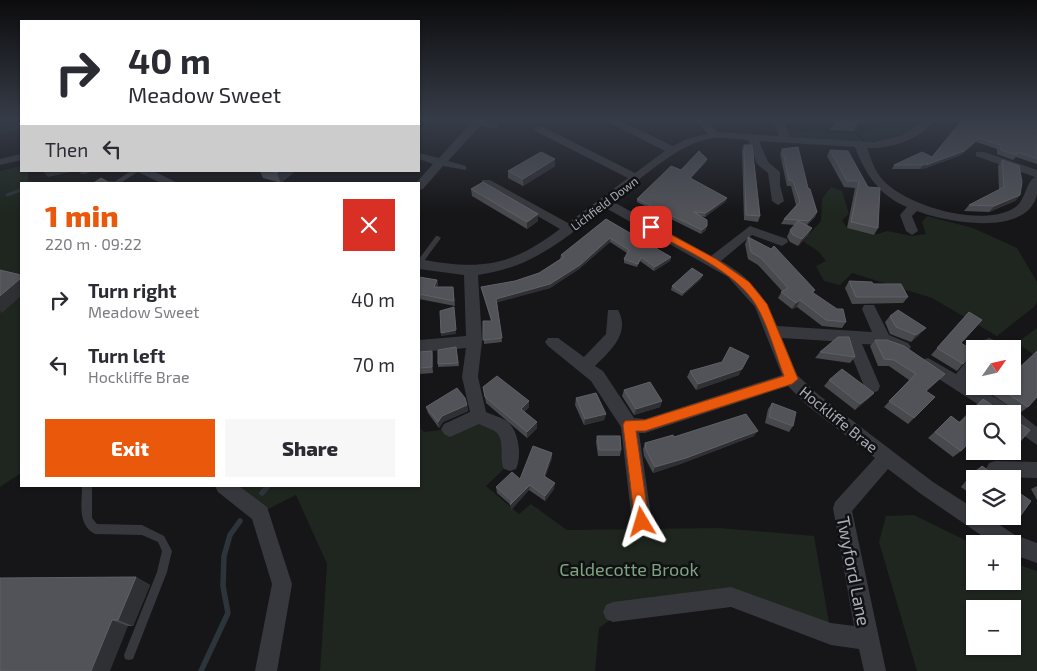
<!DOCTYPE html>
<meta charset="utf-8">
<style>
body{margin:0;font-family:"Exo 2",sans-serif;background:#f7f7f7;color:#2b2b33;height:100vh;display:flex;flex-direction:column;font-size:19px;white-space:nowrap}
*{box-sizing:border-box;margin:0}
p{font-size:16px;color:#7c7c81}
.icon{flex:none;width:28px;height:28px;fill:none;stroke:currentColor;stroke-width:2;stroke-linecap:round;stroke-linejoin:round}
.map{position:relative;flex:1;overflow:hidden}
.panel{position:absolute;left:20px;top:182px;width:400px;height:305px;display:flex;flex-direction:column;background:#fff;border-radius:0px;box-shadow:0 1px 4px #0004}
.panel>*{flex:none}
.hud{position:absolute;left:20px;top:20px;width:400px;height:152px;border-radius:0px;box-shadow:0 1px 4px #0004;background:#fff;color:#2b2b33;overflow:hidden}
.needle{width:32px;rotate:56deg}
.buttons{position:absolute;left:966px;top:340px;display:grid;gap:10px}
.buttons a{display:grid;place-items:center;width:55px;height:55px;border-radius:0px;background:#fff;box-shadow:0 1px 4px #0004;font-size:25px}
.pin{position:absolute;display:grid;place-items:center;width:42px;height:42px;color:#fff;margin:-21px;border-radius:10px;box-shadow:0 2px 8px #0006}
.me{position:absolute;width:55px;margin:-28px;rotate:353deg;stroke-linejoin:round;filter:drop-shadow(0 0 4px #0008)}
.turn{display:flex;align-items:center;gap:18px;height:105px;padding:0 25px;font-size:22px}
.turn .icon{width:65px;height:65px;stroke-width:2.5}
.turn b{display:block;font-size:35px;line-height:42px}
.then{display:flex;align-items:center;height:48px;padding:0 25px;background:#0003;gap:10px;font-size:19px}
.round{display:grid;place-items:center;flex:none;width:52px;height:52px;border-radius:0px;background:#f7f7f7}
.overview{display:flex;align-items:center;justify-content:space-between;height:85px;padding:0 25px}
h1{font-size:30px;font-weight:800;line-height:38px;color:#ea580c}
.action{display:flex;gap:10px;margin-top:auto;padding:10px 25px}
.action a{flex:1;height:58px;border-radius:0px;background:#ea580c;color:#fff;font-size:20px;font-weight:800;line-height:58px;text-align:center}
.action a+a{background:#f7f7f7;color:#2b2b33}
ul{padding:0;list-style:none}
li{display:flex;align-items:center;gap:15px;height:65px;padding:0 25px}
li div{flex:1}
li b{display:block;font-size:19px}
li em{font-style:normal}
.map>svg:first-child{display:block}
</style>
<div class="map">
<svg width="1037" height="671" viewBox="0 0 1037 671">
<rect width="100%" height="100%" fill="#161618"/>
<path fill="#1e261f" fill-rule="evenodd" d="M0 119H21V130L0 135Z
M883 119H923L906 136 868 142 858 134 868 131Z
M786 131 855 134 865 142 794 137Z
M21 166V171H28V181L48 184H21V283L0 278V171Z
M831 187 842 191 849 214 842 220 847 228 874 235 887 231 912 236 926 234 922 222 927 216 973 228 1017 248 1037 282V301L1034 307 997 336 932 298 852 273 840 285 824 281 816 266 826 261 819 252 803 241 821 221 822 199Z
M21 296V473L0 487V312Z
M1037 328V357L1017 343Z
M464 421 503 428 510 463 486 486 519 514 531 504 567 530 719 528 814 536 831 634 731 597 613 618 599 628 595 671H320L327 564 296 495 260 513 224 486H419V427L424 432 450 429Z
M914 515 975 545V581H1012L1013 563 1037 571V671H917L879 542 886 516ZM975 609H1012V646H975Z"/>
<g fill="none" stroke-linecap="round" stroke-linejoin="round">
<path stroke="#2c353c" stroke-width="3" d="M7 195 21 190"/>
<path stroke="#2c353c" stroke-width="5.5" d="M262 493 268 486
M201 671 228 613 223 586 224 556 230 535 240 521"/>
<path fill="#37383d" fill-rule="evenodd" d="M83 171H93L85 174H81L80 173Z
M131 171H139L119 184H111Z
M436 236H438L441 238 421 265H419V259Z
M82 486H92V518L97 524 142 525 164 536 172 551 167 572 133 659 129 660 125 659 124 655 157 572 162 551 158 542 142 535 95 534C77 525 82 503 82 486Z"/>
<path fill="#37383d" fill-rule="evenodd" d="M465 119H481L500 126 495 129 480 126 448 161 466 166V170L443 166 423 189 419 190V184H415L433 164 419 159V153L439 158 471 123Z
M602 119H616L673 146 687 139 707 134 696 119H707L717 132 779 136 773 119H783L790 137 874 142 901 136 925 119H936C919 140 892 149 867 148 871 158 874 170 882 179 905 206 982 228 1014 208 1026 201 1025 183 1035 177L976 156V152H984L1037 170C1037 178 1037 186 1037 194 1028 238 945 222 917 211L912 216 918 231 912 235 906 231 900 215 907 207C879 195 866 175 855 147L759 141 768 162 780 172V185L784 201 778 205 772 201 768 173 757 164 748 140C737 140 724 137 713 138 678 143 640 180 612 201L711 256 750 226 787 239 788 242 782 246 752 235 721 261C750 277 765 296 777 326L872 332 862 309 864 305H874L889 335 908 343 911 347 908 351 903 353 882 345 862 344 880 386 878 391 872 393 866 391 846 342 782 338 797 375 820 396 933 482 975 509V516H986L1015 535 1037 543V563L1012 554V544H994L921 494 888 469 852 511 886 671H864L859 649 831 645 731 607 613 622 606 619 603 612 606 605 613 602 731 587 831 623 854 626 833 508 835 502 875 458 808 406 788 386 645 433H639L652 522 649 529 642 531 635 529 632 522 621 427 591 381 548 346 545 342 548 338H558L584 357 606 334 608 310H618C631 333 610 351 595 366L603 371 634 418 645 419 782 375 755 307 728 277 604 207C564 240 531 268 478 275L482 341 478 377 486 412C493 415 503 418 508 422 519 432 522 456 516 469L510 471 504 469C499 458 505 442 497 433 493 429 484 427 479 424L450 437 444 434 441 429 444 424 470 412 462 377 466 348 419 352V340L466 336 464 275 419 269V259C480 270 508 268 560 229L482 184V180H490L568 223 628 178 535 131V127H543L635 173 665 151Z
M1030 119H1037V128L1029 125Z
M21 154V160L0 165V159Z
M136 171H153L180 184H163Z
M989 338 994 340 997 344 994 349H978L984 340Z
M975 356V373L969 381 1018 412 1037 427V445L1012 427V414H993L922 368 920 364 922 360 928 358 956 374 969 358Z
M995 461 1037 462V478L995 477 989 475 986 469 989 463Z
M215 486H239L267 507 269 513 292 584 277 671H255L272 584 252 519 218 492Z"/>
</g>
<path fill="#47494d" d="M864 119 853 131 830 130 834 124Z
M963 119 1032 122H1037V164L1016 157 1013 160 997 154V149L976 142 961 155 923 169 924 168 920 169H892L894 165 932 157Z
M744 145 760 216 758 222 744 220 742 151Z
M782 149 808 188 817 212 815 217 807 225 812 228 808 235 798 246 790 242 787 237 790 230 795 225 781 224 784 219 796 205 791 186H787L780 154Z
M830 150 868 187 878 228 874 235 847 228 855 188 844 187 827 156Z
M707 159 706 162 691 178 727 198 725 202 705 217 701 216 706 230 701 234 637 202V199L681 170Z
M1002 160 1020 195 1015 201 989 212 964 211 969 205 999 190 998 166Z
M555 166 523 186 508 178V171Z
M260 171H295L281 183 263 178Z
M471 189 538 214V221L527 229 472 196Z
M606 219 671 257 670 261 654 271 640 261 637 267 624 263V259L627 253 610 242 579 269 550 288 497 302 502 342 484 344 483 321H491L482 291 481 287 515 281 539 273 560 259 561 255Z
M748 237 815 290 813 293 846 322 842 328 822 326 797 307 792 309 778 298 782 291 758 265 748 259 745 244Z
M419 277 437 280 438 285 437 287H453L455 306 419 299Z
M701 279 682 296 671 290 672 286Z
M849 281 873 284 908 297 903 303 852 304 845 288Z
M890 316 920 334 911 342 890 334 885 322Z
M963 319 961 343 963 364 957 371 931 355Z
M875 340 904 346 926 391 914 418 908 424 884 407 909 380 889 366H878L870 346Z
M456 347 459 366 438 367V364Z
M432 351 433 358V373L419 374V352Z
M1037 351 1028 407 1020 413 1018 412 1017 445 1012 448V414H975L961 451 953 457 928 438 951 416 959 422 976 405 983 399 999 410H1015L988 392 993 386H1012V374Z
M820 352 855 357 850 363 815 358Z
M690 371 739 375 696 390 687 377Z
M829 380 874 393 868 399 855 410 824 386Z
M483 387 529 407 524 412 537 422V428L527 438 486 403Z
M624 390 662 401 660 407 634 415 622 396Z
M576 398 606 414 604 420 584 425 575 405Z
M772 403 793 426 789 432 765 423 768 409Z
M467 405 468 411 443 422 439 428 428 413 426 407Z
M597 436 621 450 620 456H598L596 442Z
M754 436 683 463 653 473 644 456 643 449 645 443 674 437Z
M552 458 545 477 554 489 545 501 529 490 511 510V505L497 493 496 487 520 479Z
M982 466 975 479V497L961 487 974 471Z
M1037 486V500L1031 489Z
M1012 488 1019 518 1010 523 1001 516H1012Z
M136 577 150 585 133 626H128L0 671Z"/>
<path fill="#2f3033" d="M861 119H864L853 131 857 124Z
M979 138 976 142 961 155 923 169 924 168 920 169 923 165Z
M555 159V166L523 186V179Z
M707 159 706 162 688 181 690 178Z
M43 171H75L48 177Z
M279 171H295L281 183 277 173Z
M1020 195 1015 201 989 212 994 206Z
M727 198 725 202 705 217 706 213Z
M817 212 815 217 806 226 809 221Z
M538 214V221L527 229V222Z
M707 226 706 230 701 234 702 230Z
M812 228 808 235 798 246 802 239Z
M610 238V242L579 269 550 288 496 303V299Z
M671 257 670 261 654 271 655 267Z
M703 275 701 279 682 296 683 293Z
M21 278V296L2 313 0 311V296Z
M437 280 438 285 435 292 434 287Z
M800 300 797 307 792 309 796 303Z
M454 307 456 334 441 336V333Z
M926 328 920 334 911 342 916 335Z
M432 351 433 358V373L432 367Z
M742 369 739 375 696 390 698 384Z
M874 393 868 399 855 410 860 404Z
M529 401V407L521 415V409Z
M662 401 660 407 634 415 636 409Z
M467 405 468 411 443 422 439 428 438 422 442 416Z
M606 414 604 420 584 425 585 419Z
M537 422V428L527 438V432Z
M758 431 754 436 683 463 653 473 655 467Z
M552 453V458L544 481V476Z
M555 483 554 489 545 501V496Z
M530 485 529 490 511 510 510 505Z
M136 577 150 585 133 626 118 620Z
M112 620 128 626 110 671H91Z"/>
<path fill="#525359" stroke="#5f6168" d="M838 119H861L857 124H834Z
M963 119H1026L1032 122H1037V159L1017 152V155L1001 150 1000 145 979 138 964 151 926 165 928 163 923 165H894L922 152 932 157Z
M744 145H752L760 216 746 215Z
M798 147 808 188 810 189 817 212 809 221 784 219 800 202 793 181 789 180 782 149Z
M830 150 848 151 868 187 880 188 878 228 851 222 859 181H847Z
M699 151 707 159 690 178 727 198 706 213 694 212 707 220V226L702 230 637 199 671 166 681 170Z
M541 152 555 159 523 179 508 171Z
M1002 160 1019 166 1022 182 1020 195 994 206 969 205 1004 187Z
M270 171H279L277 173Z
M101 178 108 182 131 183 135 184H92Z
M483 182 538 214 527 222 471 189Z
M606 219 671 257 655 267 641 257 638 264 624 259 629 250 610 238 580 265 550 284 496 299 502 338 483 340V321H492L481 287 515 281 539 273 564 257 561 255Z
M798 221 812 228 802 239 793 235 790 230Z
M748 237 771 249 774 246 815 290 812 292 837 309H843L846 322 826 320 800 300 796 303 781 292 788 288 761 258 751 252Z
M692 268 703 275 683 293 672 286Z
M0 270 21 275V278L0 296Z
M419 277 437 280 434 287H453L454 301 419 294Z
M849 281 872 282 873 284H901L908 297H856Z
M454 307 456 330 441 333 440 311Z
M898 310 926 328 916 335 896 327 890 316Z
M969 312 982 320 961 343 974 351 963 364 937 348Z
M838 337H849L855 357 820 352Z
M875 340H887L904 346 945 374 926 391 935 397 914 418 889 401 916 374 894 360 884 359Z
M456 347 458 363 438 364V350Z
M730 347 749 356 742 369 698 384 690 371 722 362Z
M432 351V367L419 368V352Z
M1037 351V397L1028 407 996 386H1012V375Z
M842 369 874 393 860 404 829 380Z
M497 376 529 401 521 409 537 422 527 432 485 397 483 387Z
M650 382 662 401 636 409 624 390Z
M457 388 465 398 467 405 442 416 438 422 426 407Z
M596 393 606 414 585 419 576 398Z
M983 399 999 410H1018L1019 423 1030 430 1017 445 1012 442V414H975V436L961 451 935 432 951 416 960 423Z
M772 403 796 412 793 426 769 417Z
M746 414 758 431 686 458 655 467 646 450 645 443 673 435 674 437Z
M597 436H620L621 450H599Z
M533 446 552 453 544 476 555 483 545 496 530 485 510 505 512 501 496 487 512 472 520 479Z
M982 466 1000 479H975V486L969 481Z
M1012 488 1031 501 1019 518 1012 514Z
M136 577 118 620H112L91 671H0V578Z"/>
<linearGradient id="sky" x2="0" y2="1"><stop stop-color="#0c0c0d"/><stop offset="0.56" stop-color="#363c48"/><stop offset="1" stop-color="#363c48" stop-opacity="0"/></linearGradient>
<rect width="1037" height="213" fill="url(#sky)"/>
<path fill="#ea580c" stroke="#983908" d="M651 224 716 259 749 282 767 304 798 379 792 384 645 431H636L649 522 647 527 642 529 637 527 635 522 623 425 625 421 645 420 784 376C776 355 768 325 756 305 736 271 681 248 647 229V225Z"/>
<g text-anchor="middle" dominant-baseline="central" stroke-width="5" stroke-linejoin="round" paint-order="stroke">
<g font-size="12" fill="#a8adb8" stroke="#111113">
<text transform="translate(604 203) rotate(-37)">Lichfield Down</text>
</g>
<g font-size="15" fill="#a8adb8" stroke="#111113">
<text transform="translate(839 419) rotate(39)">Hockliffe Brae</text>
</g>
<g font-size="18" fill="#7fa381" stroke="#111113">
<text x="629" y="569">Caldecotte Brook</text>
</g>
<g font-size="18" fill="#a8adb8" stroke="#111113">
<text transform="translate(854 571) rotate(79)">Twyford Lane</text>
</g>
</g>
</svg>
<div class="buttons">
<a><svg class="needle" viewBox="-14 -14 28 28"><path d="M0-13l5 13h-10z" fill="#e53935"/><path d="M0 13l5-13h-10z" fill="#7c7c81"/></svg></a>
<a><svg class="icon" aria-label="search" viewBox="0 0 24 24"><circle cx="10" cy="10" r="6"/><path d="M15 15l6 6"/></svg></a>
<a><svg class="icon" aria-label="layers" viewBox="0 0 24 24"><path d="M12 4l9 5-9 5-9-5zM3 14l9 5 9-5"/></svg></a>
<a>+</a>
<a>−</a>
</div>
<div class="pin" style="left:651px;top:227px;background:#d93025"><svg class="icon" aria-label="arrive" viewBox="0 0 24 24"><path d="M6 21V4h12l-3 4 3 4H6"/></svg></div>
<svg class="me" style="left:642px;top:522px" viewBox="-20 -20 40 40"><path d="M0-17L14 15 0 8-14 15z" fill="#ea580c" stroke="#fff" stroke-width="4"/></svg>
<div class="hud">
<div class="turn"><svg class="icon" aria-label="right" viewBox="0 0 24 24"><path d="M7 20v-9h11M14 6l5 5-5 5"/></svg><div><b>40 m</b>Meadow Sweet</div></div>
<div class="then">Then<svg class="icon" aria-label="left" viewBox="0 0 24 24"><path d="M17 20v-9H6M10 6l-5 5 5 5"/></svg></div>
</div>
<section class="panel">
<div class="overview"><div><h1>1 min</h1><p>220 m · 09:22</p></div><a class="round" style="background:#d93025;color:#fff"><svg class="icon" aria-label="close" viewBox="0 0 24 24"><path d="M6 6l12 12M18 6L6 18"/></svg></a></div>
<ul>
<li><svg class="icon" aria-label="right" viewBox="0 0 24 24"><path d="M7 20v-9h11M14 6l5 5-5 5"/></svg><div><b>Turn right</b><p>Meadow Sweet</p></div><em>40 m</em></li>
<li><svg class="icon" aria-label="left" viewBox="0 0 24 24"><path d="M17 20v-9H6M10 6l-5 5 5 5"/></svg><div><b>Turn left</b><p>Hockliffe Brae</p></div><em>70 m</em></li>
</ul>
<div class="action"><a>Exit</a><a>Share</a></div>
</section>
</div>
